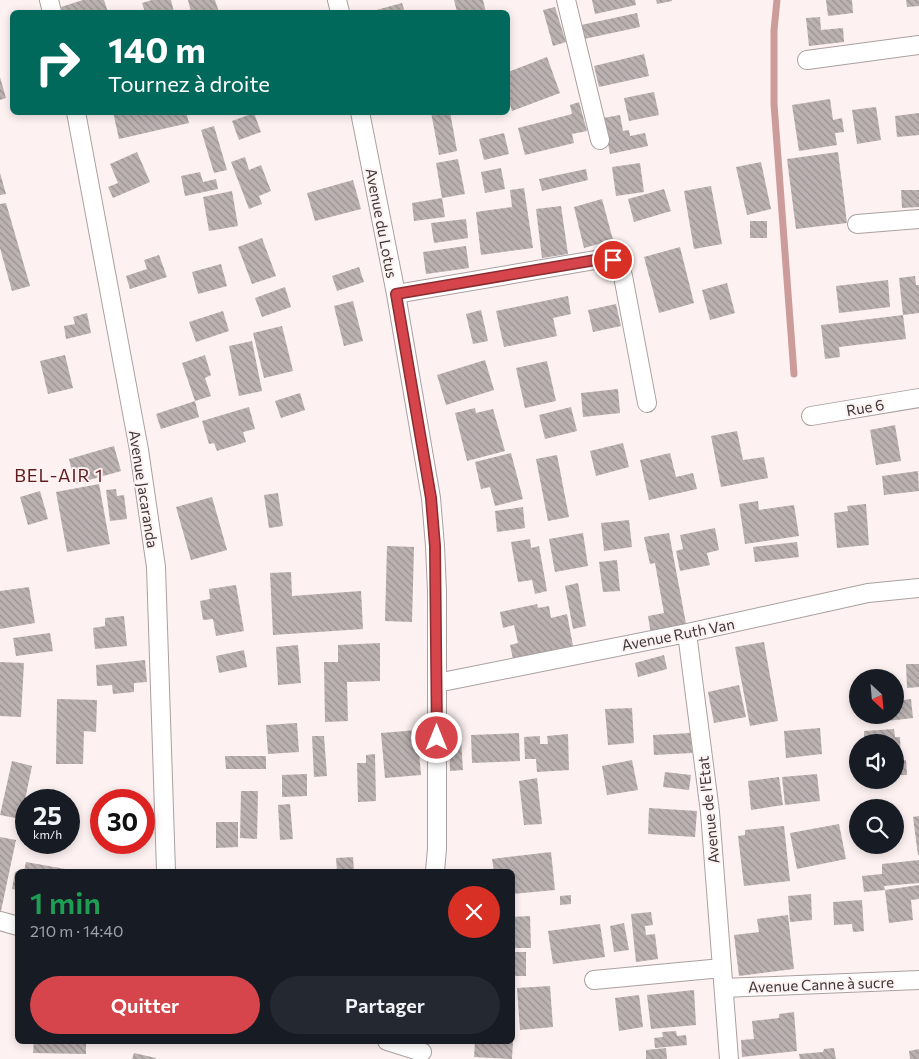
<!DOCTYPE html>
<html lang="fr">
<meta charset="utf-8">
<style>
body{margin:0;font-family:Commissioner,sans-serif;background:#242831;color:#f1f3f6;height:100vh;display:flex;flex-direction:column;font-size:19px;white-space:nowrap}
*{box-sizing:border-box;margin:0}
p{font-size:16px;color:#9ea1a6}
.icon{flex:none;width:28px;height:28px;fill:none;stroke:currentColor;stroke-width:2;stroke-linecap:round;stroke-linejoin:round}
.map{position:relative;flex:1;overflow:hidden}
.side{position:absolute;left:15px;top:869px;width:500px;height:175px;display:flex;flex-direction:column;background:#171b24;border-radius:8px;box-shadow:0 2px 8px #0003}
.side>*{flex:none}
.guide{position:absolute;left:10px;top:10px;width:500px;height:105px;border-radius:8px;box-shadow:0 2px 8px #0003;background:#00695c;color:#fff;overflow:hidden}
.needle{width:32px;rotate:154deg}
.buttons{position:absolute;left:849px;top:669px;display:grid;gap:10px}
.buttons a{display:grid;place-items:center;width:55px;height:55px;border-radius:50%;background:#171b24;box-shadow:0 2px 8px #0003;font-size:25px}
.speed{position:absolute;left:15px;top:789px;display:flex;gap:10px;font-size:25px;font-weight:700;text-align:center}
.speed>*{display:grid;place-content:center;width:65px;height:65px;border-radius:50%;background:#171b24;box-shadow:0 2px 8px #0003;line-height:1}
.speed small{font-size:12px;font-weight:400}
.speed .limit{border:8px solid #d22;background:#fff;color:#111}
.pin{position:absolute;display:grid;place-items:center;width:42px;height:42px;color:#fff;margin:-21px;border:2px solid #fff;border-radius:50%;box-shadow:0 1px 5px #0007}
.me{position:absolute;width:55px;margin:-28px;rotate:0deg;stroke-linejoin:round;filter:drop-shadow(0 0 4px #0008)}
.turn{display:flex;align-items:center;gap:18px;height:105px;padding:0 15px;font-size:22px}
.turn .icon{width:65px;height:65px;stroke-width:2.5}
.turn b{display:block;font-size:35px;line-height:42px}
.round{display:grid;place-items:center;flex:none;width:52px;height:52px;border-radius:26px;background:#242831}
.summary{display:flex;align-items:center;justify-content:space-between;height:85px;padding:0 15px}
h1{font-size:30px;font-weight:600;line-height:38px;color:#1e9e55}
.primary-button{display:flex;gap:10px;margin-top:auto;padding:10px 15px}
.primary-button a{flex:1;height:58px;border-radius:30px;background:#d5454b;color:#fff;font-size:20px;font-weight:600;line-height:58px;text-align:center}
.primary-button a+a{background:#242831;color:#f1f3f6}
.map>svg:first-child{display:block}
</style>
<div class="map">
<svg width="919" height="1059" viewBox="0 0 919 1059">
<defs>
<pattern id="building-back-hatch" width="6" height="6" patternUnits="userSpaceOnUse" patternTransform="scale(1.25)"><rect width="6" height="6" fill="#bcb2b2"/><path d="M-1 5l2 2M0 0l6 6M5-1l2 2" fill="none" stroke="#9a9292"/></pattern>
</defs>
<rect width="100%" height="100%" fill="#fdf2f1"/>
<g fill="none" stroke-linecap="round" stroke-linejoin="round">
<path stroke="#cb9c9a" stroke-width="7" d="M777 0 774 30V104L794 374"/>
</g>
<path fill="url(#building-back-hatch)" d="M83 0H104L108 12H63L61 7Z
M152 0H171L174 12H145L142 3Z
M188 0H215L219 12H191Z
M454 0H483L486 12H457Z
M592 0H635L636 5 595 14Z
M656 0H672V1L657 4Z
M826 0H852L853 13 828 16Z
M906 0H919V6L907 7Z
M402 3 405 12H369Z
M555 7 566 42 553 46 543 10Z
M637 13 640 27 584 39 581 25Z
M820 17 821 30 843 28 844 42 809 46 806 18Z
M644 54 649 76 599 87 594 66Z
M547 57 560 93 512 111 508 98V72Z
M0 77 6 98 0 100Z
M654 92 659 115 629 121 624 98Z
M830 99 833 120 842 118 844 132 835 133 837 145 799 151 792 105Z
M579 102 587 131 572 134 574 143 525 155 518 128 572 114 570 105Z
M876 107 881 140 857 144 852 110Z
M113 112H146V114L155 112H186L189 123 119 139Z
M431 112H450L457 151 439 155Z
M254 113 261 132 239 140 232 121Z
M919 113V135L897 137 895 116Z
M620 115 623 131 629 130 630 136 645 133 648 146 610 154 603 118Z
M214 126 227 170 214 173 201 130Z
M504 133 509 154 484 160 479 139Z
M137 152 150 182 113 198 108 187 118 183 110 164Z
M838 152 847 223 796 229 787 159Z
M245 157 249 170 261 165 271 191 259 196 262 204 249 209 231 162Z
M458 159 465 194 442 198 436 163Z
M761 162 771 209 747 215 736 167Z
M640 163 644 192 616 196 612 167Z
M501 168 505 189 485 193 481 172Z
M586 169 588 180 542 191 539 179Z
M200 172 203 182 216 179 218 189 185 196 181 176Z
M0 173 6 194 0 195Z
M353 180 361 209 315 221 307 193Z
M711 186 722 244 694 249 684 191Z
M524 188 533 248 481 255 476 212 512 207 510 190Z
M664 189 671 211 634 222 628 199Z
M901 190H919V207L902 208Z
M232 191 238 226 209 231 203 197Z
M442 198 445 217 414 221 412 203Z
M602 199 613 240 584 248 574 207Z
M6 203 30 286 12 291 0 248V204Z
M561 206 568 254 542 258 536 209Z
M466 219 468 238 434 243 431 223Z
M750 221H767V238H750Z
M262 238 276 276 252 284 238 247Z
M466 246 469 268 426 274 423 252Z
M680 247 694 303 659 313 644 257Z
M159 255 167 277 130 289 126 276 147 269 144 260Z
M221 264 227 286 198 294 192 272Z
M359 267 364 282 337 291 332 276Z
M915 276 916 285H919V313L903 315 899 278Z
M888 280 890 307 839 313 836 286Z
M727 283 735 313 710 320 702 290Z
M285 287 291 307 262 317 255 298Z
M568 296 571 314 553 318 557 336 504 347 496 311Z
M353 301 363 341 344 346 334 306Z
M616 304 621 326 593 332 588 310Z
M481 310 488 341 473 344 466 314Z
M223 311 229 331 196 342 189 322Z
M87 313 91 333 66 339 64 326 75 324 73 317Z
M903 315 906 339 839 347 840 357 825 359 821 325Z
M282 326 293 371 264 378 253 333Z
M252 341 262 391 239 396 229 346Z
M65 355 73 388 48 394 40 361Z
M205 355 211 375 205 378 211 396 195 401 182 363Z
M485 360 494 390 446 405 437 375Z
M547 361 556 401 525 408 516 368Z
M618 389 620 413 583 417 581 393Z
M300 393 305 410 281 418 275 401Z
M195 401 199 417 161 429 156 414Z
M249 407 255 429 243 432 246 442 217 451 214 443 209 444 202 421Z
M571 407 577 431 545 439 539 415Z
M475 408 476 413 493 409 505 451 467 461 455 413Z
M895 425 901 461 876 465 870 430Z
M737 431 743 460 764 457 768 478 721 487 711 436Z
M623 443 629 467 596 476 590 451Z
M114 446 121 471 75 484 69 459Z
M511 453 523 499 495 506 490 487 481 489 475 462Z
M670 453 676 477 693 473 697 489 649 500 640 460Z
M557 455 569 517 548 521 536 459Z
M918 471 919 491 884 495 882 476Z
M99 484 110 544 67 552 56 492Z
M116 489 117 496 124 495 127 519 110 521 106 490Z
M40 491 48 519 28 525 20 497Z
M278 493 283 526 269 528 264 495Z
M212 497 227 550 191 560 176 507Z
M758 501 759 510 794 505 799 536 745 544 739 504Z
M866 504 869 545 837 548 834 513 848 511 847 506Z
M523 507 525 528 497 532 495 511Z
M629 520 632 547 604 551 601 523Z
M715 528 719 550 707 553 710 565 680 571 676 551 683 549 680 535Z
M583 533 588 566 555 572 549 539Z
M669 533 687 629 651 635 648 616 664 613 655 563 650 564 644 537Z
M530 539 531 548 539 546 547 591 535 594 532 580 518 582 511 542Z
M797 542 799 557 755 562 753 547Z
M387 546 414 547 412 622 385 621Z
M617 560 620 591 603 592 599 562Z
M291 572 292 596 361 591 363 629 273 635 270 573Z
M578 583 586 626 573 629 565 586Z
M236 585 244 631 216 636 213 619 203 620 200 601 210 599 209 589Z
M29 587 35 623 0 629V591Z
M537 604 538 608 549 606 551 618 567 614 573 646 513 659 510 645 518 643 514 625 503 628 500 612Z
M124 616 127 646 95 649 93 628 105 626V618Z
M50 633 53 651 16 656 13 638Z
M764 642 778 721 750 726 735 647Z
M380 643V681L347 682 348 721 325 722 324 662H338V645Z
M298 645 301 683 278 685 276 647Z
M244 650 247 667 219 673 216 656Z
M664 655 667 669 638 677 635 663Z
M145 660 147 682 134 683V692L113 694 112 685 97 686 96 665Z
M0 662 24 663 21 717 0 716Z
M906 664H919V687L907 688Z
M739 685 746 717 714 723 708 692Z
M57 699 97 700 96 732 84 731 83 764H56Z
M911 699 913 718 887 721V715H895V701Z
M632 708 634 743 608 745 605 709Z
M297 723 299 752 268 754 266 725Z
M820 728 822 754 786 758 784 731Z
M894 729 895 737H900L901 758H895V742H864V731Z
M417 730 421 775 385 778 381 733Z
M519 733 520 761 472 763 471 735Z
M691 733 692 753 654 755 653 735Z
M568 734 569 770 537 772 536 759H525L524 737 540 736V744H548L547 736Z
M312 736H324L327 776 314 777Z
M449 740H461L463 770 450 771Z
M375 754 376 801 358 802 357 763H366V755Z
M225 756H266V769H226Z
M632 760 638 790 607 795 602 766Z
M906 760 907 775H895V761Z
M12 761 32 766 21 819 0 815Z
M665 772 691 775 689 790 663 787Z
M307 774V796L282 797V775Z
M817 774 820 801 785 805 782 777Z
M779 777 783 805 751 810 748 781Z
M537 778 542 824 524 825 519 781Z
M241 791H258L257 839 240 838Z
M290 804 293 839 280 840 278 805Z
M649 808 697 811 695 837 648 834Z
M919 816V855H918L913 817Z
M216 822H238V847L216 848Z
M839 824 846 859 797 869 790 833Z
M784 826 790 881 744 886 738 836 745 835V830Z
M0 837 16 840 1 911H0Z
M551 852 555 890 512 894V871H494L492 859Z
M353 857 354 871H337L336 858Z
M919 860V883L884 886 885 890 919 885V899L911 900 913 920 889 923 885 890 864 892 862 876 882 874V864Z
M26 862 71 870V871H24Z
M243 869V871H222V870Z
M15 872 18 873V890L12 889Z
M811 894 812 920 790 922 788 896Z
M571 895V904L560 905V896Z
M862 900 864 931 853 932 852 924 834 925 833 902Z
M651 912 653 925 645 926 646 935 655 934 658 959 636 962 631 914Z
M788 915 794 969 739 976 734 935 759 932 757 919Z
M530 916 531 948H512V917Z
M624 923 629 950 614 952 610 926Z
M600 924 605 957 553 964 548 931Z
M512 952H526V976H512Z
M550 986 553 1027 520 1030 517 988Z
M694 990 696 1025 651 1029 647 995Z
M639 995 643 1027 619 1031 615 998Z
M794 1012 797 1051 742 1057 741 1040 754 1039 752 1021 779 1018V1014Z
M676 1031 677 1036 686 1035 687 1045 655 1048 654 1038 663 1037 662 1032Z
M34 1041H86V1054L33 1053Z
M475 1041H513L512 1059 474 1057Z
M666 1048 667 1059H646V1050Z
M834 1048 836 1059H800L799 1054 823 1052 824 1049Z
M919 1049V1059H910L909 1051Z
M134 1053 156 1058V1059H132Z"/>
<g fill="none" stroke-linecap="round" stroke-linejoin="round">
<defs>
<path id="minor" d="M49 0 52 12
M337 0 340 12
M566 0 600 140
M807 60 919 45
M76 112 139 450 156 567 166 871
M360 112 396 294 431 498 435 546 437 591V849L435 871
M857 224 919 219
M396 294 607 258C617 261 619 267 623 276L647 403
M811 416 919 398
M687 633 710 812 729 1059
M437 683 687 633 868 593 919 588
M0 921 18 926
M594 980 722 968
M724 988 919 980
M387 1041 422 1052"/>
</defs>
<use href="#minor" stroke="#aaa0a0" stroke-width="20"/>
<use href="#minor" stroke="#fff" stroke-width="18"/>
</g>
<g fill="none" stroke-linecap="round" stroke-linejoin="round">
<defs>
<path id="route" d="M437 738 435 546 431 498 396 294 607 258 613 260"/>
</defs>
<use href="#route" stroke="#8a2d31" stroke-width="12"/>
<use href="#route" stroke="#d5454b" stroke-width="9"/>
</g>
<g text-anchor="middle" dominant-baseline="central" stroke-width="4" stroke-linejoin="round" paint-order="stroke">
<g font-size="15" fill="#3c3838" stroke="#fdf2f1">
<text transform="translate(382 223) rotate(79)">Avenue du Lotus</text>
<text transform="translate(865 407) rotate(-10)">Rue 6</text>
<text transform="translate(144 489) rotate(81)">Avenue Jacaranda</text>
<text transform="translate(678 634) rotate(-11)">Avenue Ruth Van</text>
<text transform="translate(708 810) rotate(-96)">Avenue de l'Etat</text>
<text transform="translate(821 984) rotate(-2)">Avenue Canne à sucre</text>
</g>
<g font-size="18" letter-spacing="1" fill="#601b1e" stroke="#fdf2f1">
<text x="59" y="475">BEL-AIR 1</text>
</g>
</g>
</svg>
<div class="buttons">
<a><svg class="needle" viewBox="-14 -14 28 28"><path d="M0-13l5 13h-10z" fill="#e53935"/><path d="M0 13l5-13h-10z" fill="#9ea1a6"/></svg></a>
<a><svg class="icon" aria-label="sound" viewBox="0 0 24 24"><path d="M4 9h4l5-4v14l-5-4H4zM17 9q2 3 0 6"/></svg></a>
<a><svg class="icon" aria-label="search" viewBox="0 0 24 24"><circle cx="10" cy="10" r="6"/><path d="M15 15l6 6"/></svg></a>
</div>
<div class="speed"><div>25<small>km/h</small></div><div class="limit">30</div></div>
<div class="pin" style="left:613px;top:260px;background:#d93025"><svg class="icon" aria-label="arrive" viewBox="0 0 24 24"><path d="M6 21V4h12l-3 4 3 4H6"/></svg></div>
<svg class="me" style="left:437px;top:738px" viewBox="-20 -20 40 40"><circle r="17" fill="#d5454b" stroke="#fff" stroke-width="3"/><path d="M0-11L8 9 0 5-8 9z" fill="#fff"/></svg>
<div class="guide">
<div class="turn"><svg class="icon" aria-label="right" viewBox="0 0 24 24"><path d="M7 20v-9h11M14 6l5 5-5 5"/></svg><div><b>140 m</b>Tournez à droite</div></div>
</div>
<section class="side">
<div class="summary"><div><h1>1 min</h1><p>210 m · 14:40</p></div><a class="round" style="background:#d93025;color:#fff"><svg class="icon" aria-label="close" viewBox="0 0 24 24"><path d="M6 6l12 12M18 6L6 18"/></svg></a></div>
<div class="primary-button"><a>Quitter</a><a>Partager</a></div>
</section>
</div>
